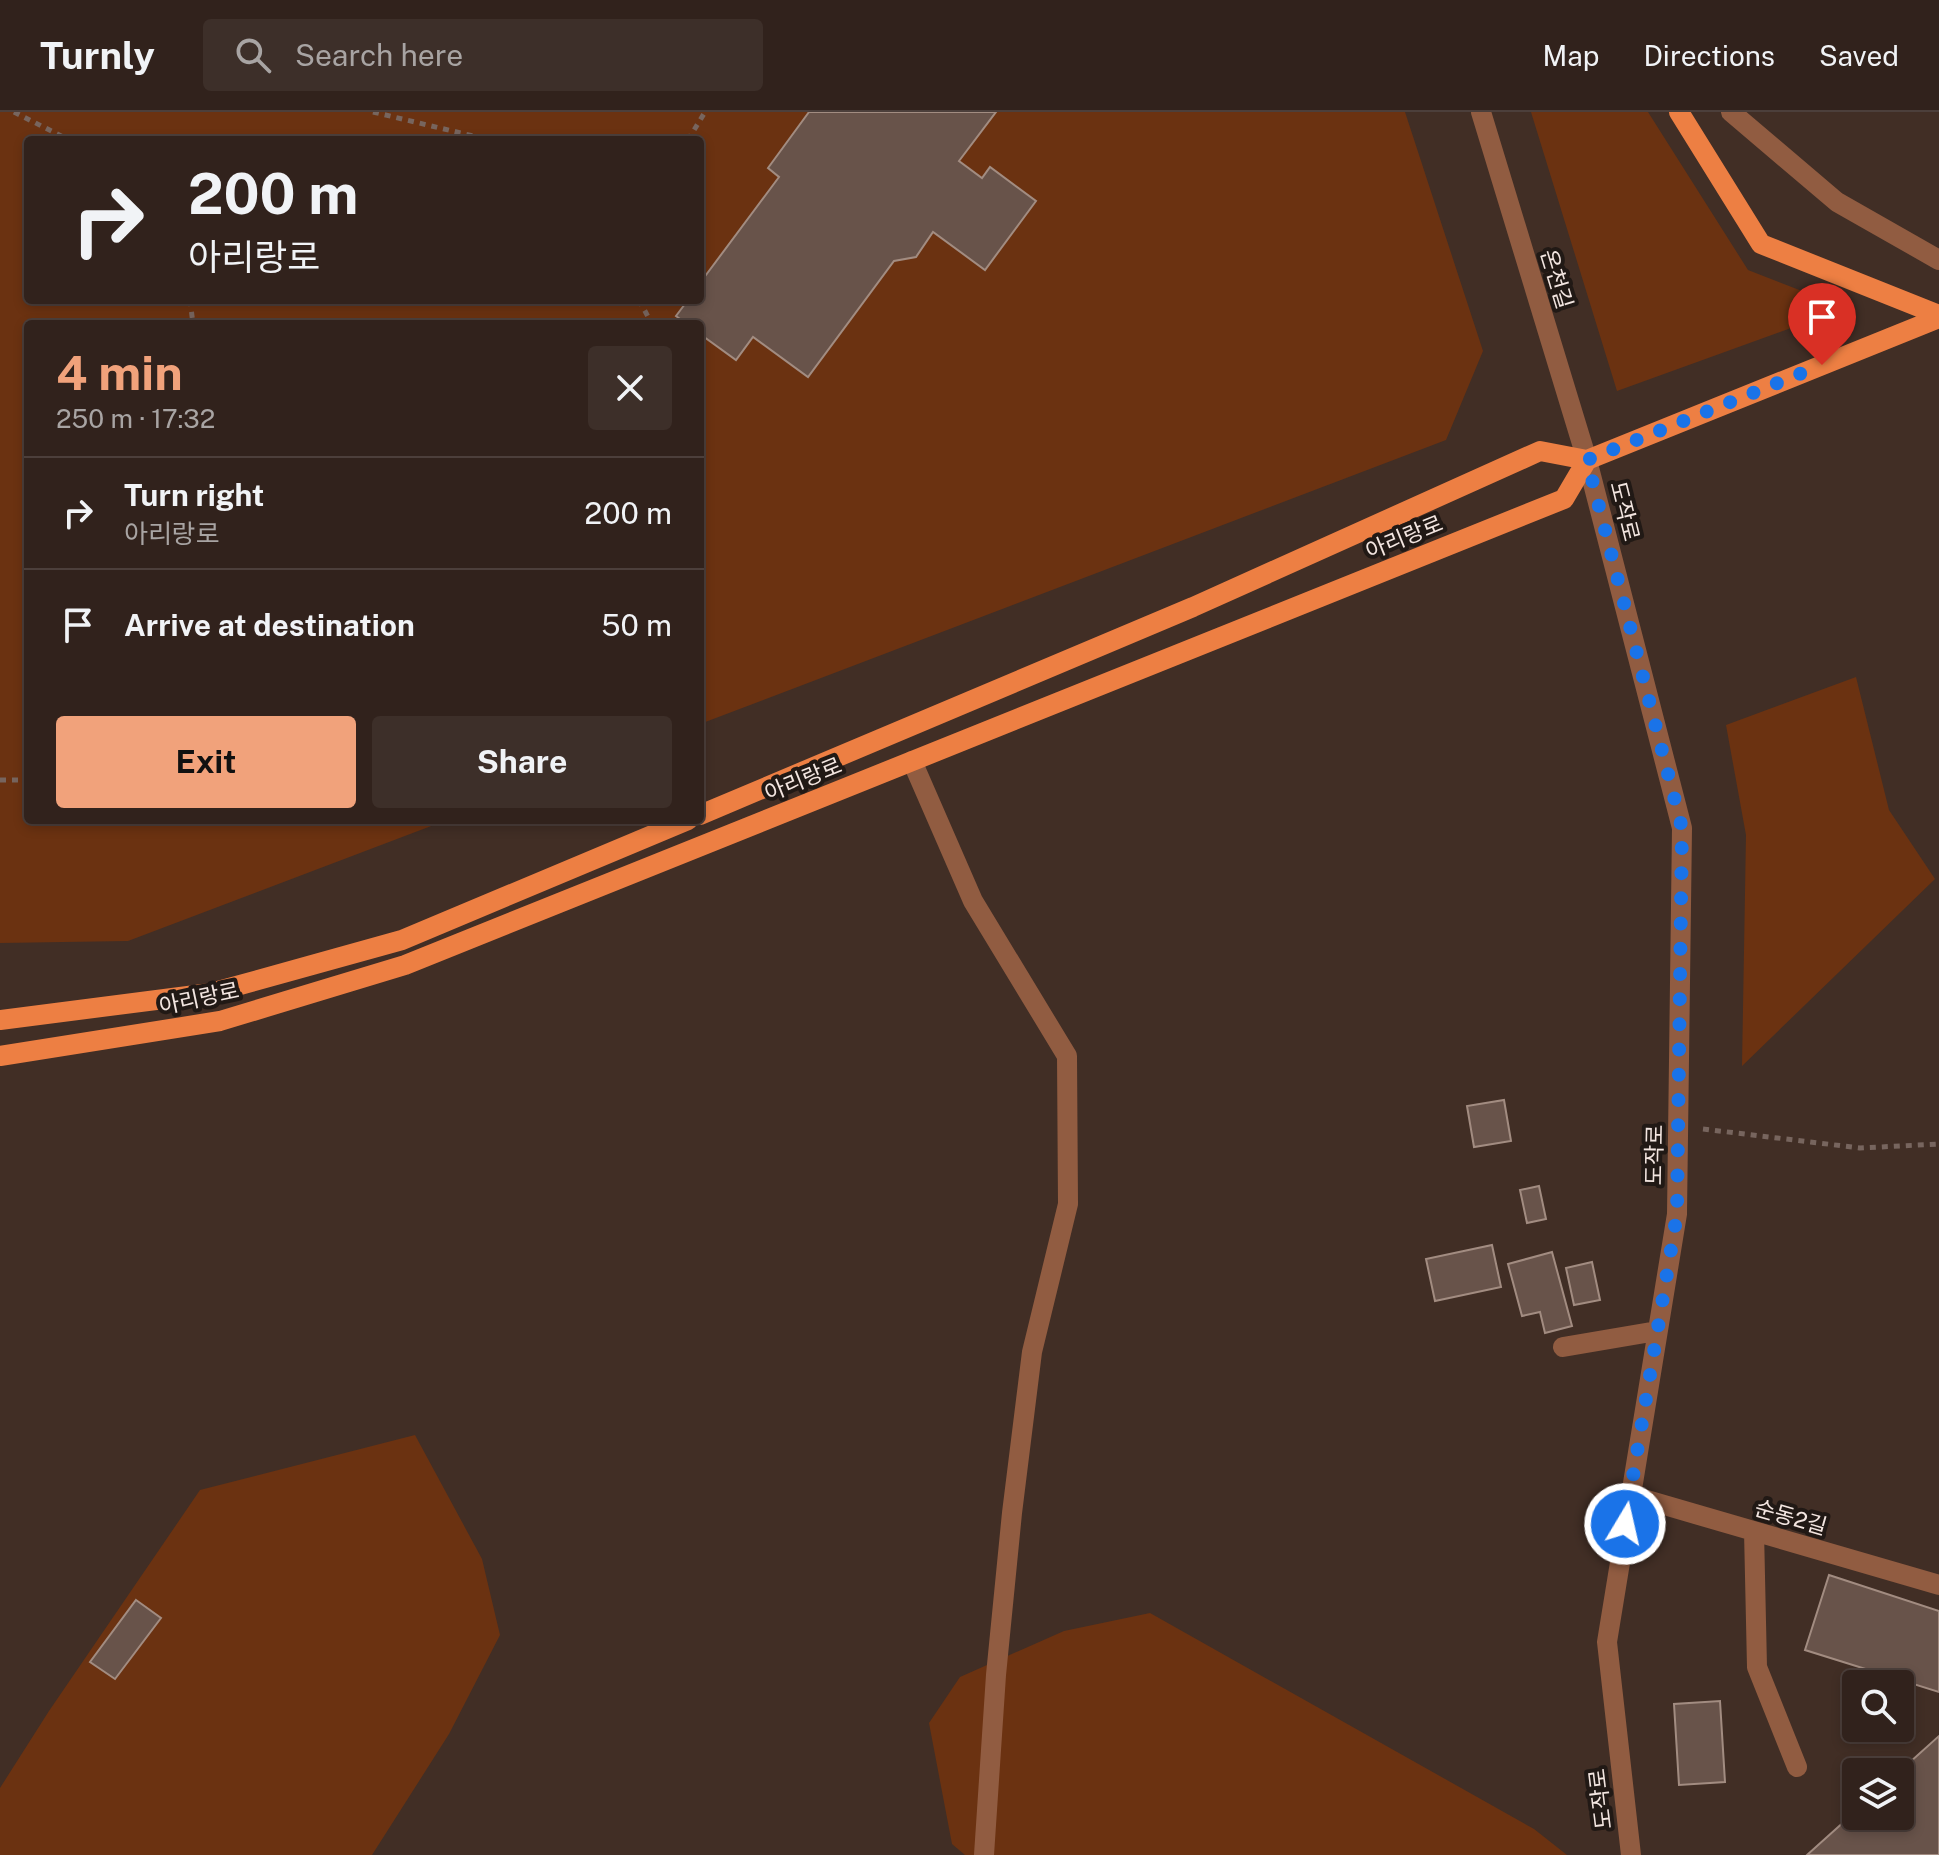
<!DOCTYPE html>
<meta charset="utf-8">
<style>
body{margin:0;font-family:"Public Sans","Noto Sans KR",sans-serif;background:#3d2f29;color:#f1f3f6;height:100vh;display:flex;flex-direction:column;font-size:30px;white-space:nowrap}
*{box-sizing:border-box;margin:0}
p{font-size:26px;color:#a8a4a3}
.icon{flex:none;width:44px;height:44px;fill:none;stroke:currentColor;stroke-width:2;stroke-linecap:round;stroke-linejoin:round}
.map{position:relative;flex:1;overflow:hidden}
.drawer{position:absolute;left:24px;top:208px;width:680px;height:504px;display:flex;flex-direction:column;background:#31221c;border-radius:8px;box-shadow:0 4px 12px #0003,0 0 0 2px #4c3f3b}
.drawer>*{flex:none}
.guide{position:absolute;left:24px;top:24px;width:680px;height:168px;border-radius:8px;box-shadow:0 4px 12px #0003,0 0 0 2px #4c3f3b;background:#31221c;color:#f1f3f6;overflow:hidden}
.buttons{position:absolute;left:1842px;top:1558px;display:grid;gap:16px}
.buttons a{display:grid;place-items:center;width:72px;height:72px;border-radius:8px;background:#31221c;box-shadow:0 4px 12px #0003,0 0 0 2px #4c3f3b;font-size:40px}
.pin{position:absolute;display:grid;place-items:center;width:68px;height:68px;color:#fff;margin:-82px -34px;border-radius:50% 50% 50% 0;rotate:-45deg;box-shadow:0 0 8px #0007}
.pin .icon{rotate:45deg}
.me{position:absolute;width:88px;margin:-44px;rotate:9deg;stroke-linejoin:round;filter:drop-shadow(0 0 6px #0008)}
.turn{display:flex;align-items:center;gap:28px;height:168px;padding:0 32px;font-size:36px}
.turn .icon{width:104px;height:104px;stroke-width:2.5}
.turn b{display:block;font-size:56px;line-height:68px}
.round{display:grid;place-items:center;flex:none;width:84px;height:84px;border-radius:8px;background:#3d2f29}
.headline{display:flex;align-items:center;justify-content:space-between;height:136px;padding:0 32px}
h1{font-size:48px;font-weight:700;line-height:60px;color:#f1a27b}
.cta{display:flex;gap:16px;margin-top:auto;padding:16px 32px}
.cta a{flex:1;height:92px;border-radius:8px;background:#f1a27b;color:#111;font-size:32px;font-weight:700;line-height:92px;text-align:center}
.cta a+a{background:#3d2f29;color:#f1f3f6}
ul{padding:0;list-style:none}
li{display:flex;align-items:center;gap:24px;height:112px;padding:0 32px;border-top:2px solid #4c3f3b}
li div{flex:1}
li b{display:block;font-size:30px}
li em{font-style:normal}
header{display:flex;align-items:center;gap:48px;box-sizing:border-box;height:112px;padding:0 40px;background:#31221c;border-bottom:2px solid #4c3f3b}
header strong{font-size:38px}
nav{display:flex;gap:44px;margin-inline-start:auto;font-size:28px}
.search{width:560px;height:72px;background:#3d2f29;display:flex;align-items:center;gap:20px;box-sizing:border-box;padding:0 28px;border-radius:8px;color:#a8a4a3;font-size:30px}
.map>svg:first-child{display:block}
</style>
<header>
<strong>Turnly</strong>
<div class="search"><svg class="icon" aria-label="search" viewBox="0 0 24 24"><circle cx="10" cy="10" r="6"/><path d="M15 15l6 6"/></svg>Search here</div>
<nav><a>Map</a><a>Directions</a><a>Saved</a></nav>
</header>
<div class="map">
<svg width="1939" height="1743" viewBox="0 0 1939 1743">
<rect width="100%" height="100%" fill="#412e25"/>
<path fill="#6b3211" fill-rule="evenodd" d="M0 0H1405L1483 239 1446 328 700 612V212H28V708H447L128 829 0 831ZM28 28H700V188H28Z
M1531 0H1648L1748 158 1846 196 1617 279Z
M1856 565 1889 698 1935 767 1742 954 1746 723 1726 613Z
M415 1323 482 1447 500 1523 449 1622 372 1743H0V1676L49 1599 200 1378Z
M1150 1501 1534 1717 1567 1743H965L952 1732 929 1611 960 1565 1064 1519Z"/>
<path fill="#68534a" stroke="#a28c81" stroke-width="2" d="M809 0H996L959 49 982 66 990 55 1036 89 985 158 933 120 916 145 894 149 808 265 753 225 736 248 700 222V212H687L676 204 688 188H700V171L779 65 768 56Z
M1504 988 1511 1029 1474 1035 1467 994Z
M1539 1074 1546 1107 1527 1111 1520 1078Z
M1492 1133 1501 1175 1435 1189 1426 1147Z
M1552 1140 1572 1214 1545 1221 1540 1200 1522 1204 1508 1152Z
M1592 1150 1600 1188 1574 1193 1566 1156Z
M1829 1463 1939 1499V1580L1805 1538Z
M136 1488 161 1506 115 1567 90 1550Z
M1720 1589 1725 1670 1679 1673 1674 1592Z
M1939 1624V1743H1807L1856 1699V1704H1900L1899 1660Z"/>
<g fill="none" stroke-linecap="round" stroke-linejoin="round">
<path stroke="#77655e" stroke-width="5" stroke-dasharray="6 6" stroke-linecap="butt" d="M14 0 69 28
M373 0 490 28
M688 28 705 0
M190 188 193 212
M639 188 652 212
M0 668H28
M1703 1017 1860 1036 1939 1032"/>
<path stroke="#915c41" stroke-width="20" d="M1481 0 1587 348 1682 716 1677 1102 1607 1530 1631 1743
M1731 0 1837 90 1939 148
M912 649 973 789 1067 944 1068 1092 1032 1240 1012 1401 996 1563 984 1743
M1563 1235 1657 1219
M1630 1383 1939 1473
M1754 1419 1757 1555 1797 1655"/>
<path stroke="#ed7f43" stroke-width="20" d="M1679 0 1761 132 1939 203
M700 703 1193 495 1540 339 1587 348 1939 206
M0 908 211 881 402 828 688 708
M0 944 220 909 405 853 1564 387 1587 348"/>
</g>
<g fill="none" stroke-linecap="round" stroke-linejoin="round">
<path stroke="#1a73e8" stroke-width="14" stroke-dasharray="0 25.2" d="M1625 1412 1677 1102 1682 716 1587 348 1822 253"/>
</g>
<g text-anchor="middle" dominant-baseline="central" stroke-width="8" stroke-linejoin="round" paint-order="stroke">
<g font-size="22" fill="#f3e6e1" stroke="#211915">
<text transform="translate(1557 167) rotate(73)">온천길</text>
<text transform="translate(1625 399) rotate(76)">도작로</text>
<text transform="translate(1404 425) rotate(-22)">아리랑로</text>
<text transform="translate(803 667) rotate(-22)">아리랑로</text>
<text transform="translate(199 886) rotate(-12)">아리랑로</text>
<text transform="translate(1654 1043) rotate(-89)">도작로</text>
<text transform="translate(1791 1405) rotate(16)">순동2길</text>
<text transform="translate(1600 1687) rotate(-97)">도작로</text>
</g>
</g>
</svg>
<div class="buttons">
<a><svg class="icon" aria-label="search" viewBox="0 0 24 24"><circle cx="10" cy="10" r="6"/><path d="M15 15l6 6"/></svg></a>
<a><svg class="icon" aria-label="layers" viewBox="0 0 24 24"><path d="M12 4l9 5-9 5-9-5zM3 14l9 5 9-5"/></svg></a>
</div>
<div class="pin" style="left:1822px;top:253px;background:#d93025"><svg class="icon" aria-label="arrive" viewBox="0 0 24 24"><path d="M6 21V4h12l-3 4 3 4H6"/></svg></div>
<svg class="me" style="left:1625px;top:1412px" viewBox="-20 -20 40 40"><circle r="17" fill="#1a73e8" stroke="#fff" stroke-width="3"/><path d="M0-11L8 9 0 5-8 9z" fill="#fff"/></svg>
<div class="guide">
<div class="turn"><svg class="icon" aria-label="right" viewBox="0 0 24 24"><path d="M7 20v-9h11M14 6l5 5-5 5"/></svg><div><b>200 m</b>아리랑로</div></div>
</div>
<section class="drawer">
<div class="headline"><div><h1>4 min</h1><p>250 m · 17:32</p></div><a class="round"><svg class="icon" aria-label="close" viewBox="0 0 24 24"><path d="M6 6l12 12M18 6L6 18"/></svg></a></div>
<ul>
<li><svg class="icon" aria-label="right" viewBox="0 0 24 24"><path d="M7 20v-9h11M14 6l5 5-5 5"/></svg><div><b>Turn right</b><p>아리랑로</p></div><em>200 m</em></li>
<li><svg class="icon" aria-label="arrive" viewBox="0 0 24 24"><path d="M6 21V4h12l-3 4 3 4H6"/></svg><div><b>Arrive at destination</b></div><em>50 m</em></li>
</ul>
<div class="cta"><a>Exit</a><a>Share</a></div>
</section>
</div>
